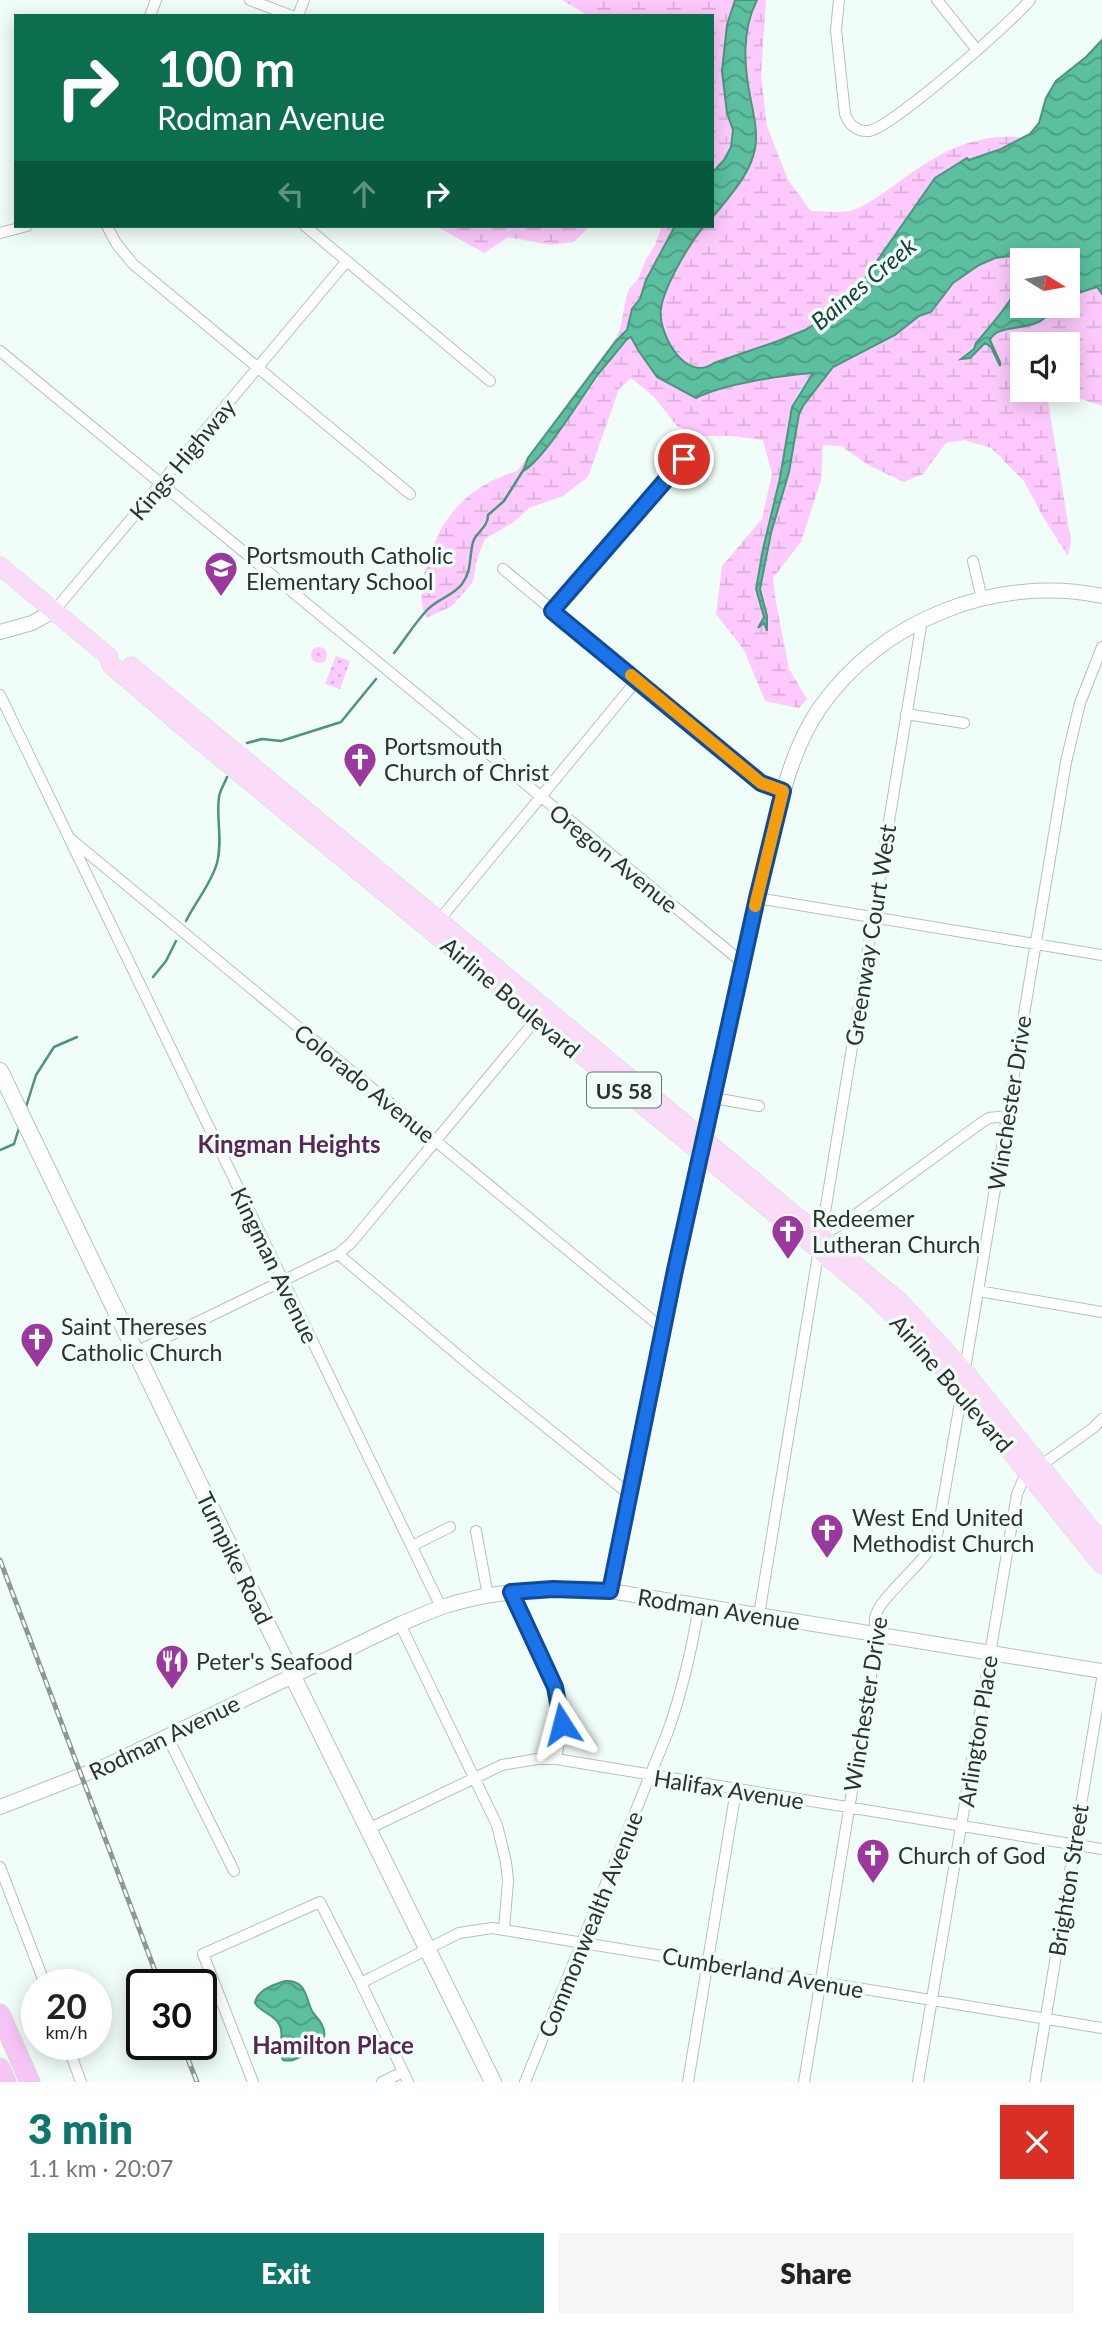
<!DOCTYPE html>
<meta charset="utf-8">
<style>
body{margin:0;font-family:Lato,sans-serif;background:#f6f6f6;color:#222;height:100vh;display:flex;flex-direction:column;font-size:26px;white-space:nowrap}
*{box-sizing:border-box;margin:0}
p{font-size:23px;color:#767676}
.icon{flex:none;width:38px;height:38px;fill:none;stroke:currentColor;stroke-width:2;stroke-linecap:round;stroke-linejoin:round}
.map{position:relative;height:2082px;overflow:hidden}
.details{display:flex;flex-direction:column;background:#fff;flex:1}
.details>*{flex:none}
.hud{position:absolute;left:14px;top:14px;width:700px;height:214px;border-radius:0px;box-shadow:0 4px 18px #0003;background:#0b6e4f;color:#fff;overflow:hidden}
.needle{width:46px;rotate:101deg}
.buttons{position:absolute;left:1010px;top:248px;display:grid;gap:14px}
.buttons a{display:grid;place-items:center;width:70px;height:70px;border-radius:0px;background:#fff;box-shadow:0 4px 18px #0003;font-size:35px}
.speed{position:absolute;left:21px;top:1969px;display:flex;gap:14px;font-size:35px;font-weight:700;text-align:center}
.speed>*{display:grid;place-content:center;width:91px;height:91px;border-radius:50%;background:#fff;box-shadow:0 4px 18px #0003;line-height:1}
.speed small{font-size:18px;font-weight:400}
.speed .limit{border:4px solid #111;border-radius:10px;background:#fff;color:#111}
.pin{position:absolute;display:grid;place-items:center;width:60px;height:60px;color:#fff;margin:-30px;border:4px solid #fff;border-radius:50%;box-shadow:0 2px 7px #0007}
.me{position:absolute;width:77px;margin:-38px;rotate:351deg;stroke-linejoin:round;filter:drop-shadow(0 0 5px #0008)}
.turn{display:flex;align-items:center;gap:24px;height:147px;padding:0 28px;font-size:32px}
.turn .icon{width:91px;height:91px;stroke-width:2.5}
.turn b{display:block;font-size:49px;line-height:60px}
.lanes{display:flex;align-items:center;height:66px;padding:0 28px;background:#0003;justify-content:center;gap:35px;direction:ltr}
.lanes .off{opacity:.35}
.round{display:grid;place-items:center;flex:none;width:74px;height:74px;border-radius:0px;background:#f6f6f6}
.summary{display:flex;align-items:center;justify-content:space-between;height:119px;padding:0 28px}
h1{font-size:42px;font-weight:800;line-height:52px;color:#0f766e}
.button{display:flex;gap:14px;margin-top:auto;padding:14px 28px}
.button a{flex:1;height:80px;border-radius:0px;background:#0f766e;color:#fff;font-size:28px;font-weight:800;line-height:80px;text-align:center}
.button a+a{background:#f6f6f6;color:#222}
.map>svg:first-child{display:block}
</style>
<div class="map">
<svg width="1102" height="2082" viewBox="0 0 1102 2082">
<defs>
<pattern id="wetland-marsh" width="20" height="14" patternUnits="userSpaceOnUse" patternTransform="scale(1.75)"><rect width="20" height="14" fill="#fecafd"/><path d="M1 5h8M5 5V1M11 12h8M15 12V8" fill="none" stroke="#daaed9"/></pattern>
<pattern id="park-dots" width="8" height="8" patternUnits="userSpaceOnUse" patternTransform="scale(1.75)"><rect width="8" height="8" fill="#fecafd"/><path d="M2 2h.1M6 6h.1" fill="none" stroke="#daaed9" stroke-width="1.8" stroke-linecap="round"/></pattern>
<pattern id="water-waves" width="16" height="10" patternUnits="userSpaceOnUse" patternTransform="scale(1.75)"><rect width="16" height="10" fill="#5bbfa0"/><path d="M0 5q4-4 8 0t8 0" fill="none" stroke="#4c9c83"/></pattern>
</defs>
<rect width="100%" height="100%" fill="#f1fdf9"/>
<path fill="url(#wetland-marsh)" fill-rule="evenodd" d="M562 0H735L727 25 722 71 727 113 733 130 731 147 724 160 712 173V16H589Z
M757 0H766L761 75 767 126 788 180 811 211C824 211 838 213 850 211 863 208 885 192 896 184 936 154 975 131 1026 138L969 160 967 159 935 178 856 291 823 319 805 330 778 341 714 363C685 384 657 332 661 308 665 285 689 244 704 226H712V218L742 180 756 126 745 70 746 58 744 43Z
M436 226H590L574 242 551 245 508 237 484 253Z
M662 226H675V228L646 280 640 299 632 309 627 330 616 341 528 458V468C564 428 593 381 627 339L631 337 638 350 696 398C724 384 781 376 813 373L799 392 792 407 780 478 756 589 766 629 767 616 760 589 771 533 789 472 799 414 803 406 833 367 895 335 919 316 927 314 953 283 979 265 995 258 1011 256 1020 259C1028 287 993 322 976 343L974 349 963 358H970L985 343 991 347 999 364 990 340 992 335 998 331 1037 324 1048 314 1069 309C1074 295 1083 289 1097 287L1102 293V290V406L1060 392 1048 402 1071 541 1068 556 1043 517 1024 481 991 448 964 440 946 443 923 474 904 482 870 466 841 446 823 445 821 480 801 542 773 578 776 603 789 669 807 699 799 708 765 701 744 650 716 614 722 566 762 519 772 474 763 440 731 436H700L677 426 654 397 631 378 619 389 588 477 563 496 529 508 514 522 485 539 477 559 473 582 452 606 426 618C419 603 421 586 425 570 438 520 466 486 517 471L616 338 620 329 626 298 629 289 639 278 645 261 655 245ZM1022 345H1068V390H1022Z"/>
<path fill="url(#park-dots)" d="M311 655a8 8 0 1 1 16 0a8 8 0 1 1-16 0Z
M336 656 350 661 340 689 325 684Z"/>
<path fill="url(#water-waves)" stroke="#4d947e" stroke-width="2" fill-rule="evenodd" d="M735 0H757C741 32 744 67 751 101 754 116 758 133 755 149 750 175 728 198 712 218V173L724 160 731 147 733 130 727 113 722 71 727 25Z
M1102 40V294L1097 287 1081 292 1073 299 1069 309 1065 312 1048 314C1036 333 997 322 990 340L1000 362V366L991 347 985 343 970 358 961 359 974 349 976 343C993 322 1029 287 1020 259L1011 256 995 258 979 265 953 283 931 312 919 316 895 335 833 367 803 406 799 414 789 472 771 533 760 589 767 616V631L764 623 758 628 764 617 756 589 763 549 780 478 792 407 813 373C783 375 723 384 696 398L657 377 638 350 631 337 627 339C617 352 606 364 596 377 582 397 542 462 523 471L528 458 616 341 627 330 632 309 640 299 646 280 675 226H704C689 244 665 285 661 308 657 332 685 384 714 363L778 341 805 330 823 319 856 291 935 178 967 158 969 160 1001 149 1030 134 1039 123 1046 98 1056 81 1086 57ZM1022 261H1068V306H1022Z
M285 1981C307 1980 305 1997 312 2011 315 2016 320 2020 322 2025 330 2040 316 2050 304 2055 297 2059 291 2062 283 2060 276 2048 285 2038 280 2026 275 2014 261 2013 255 2003 257 1990 273 1985 285 1981Z"/>
<g fill="none" stroke-linecap="round" stroke-linejoin="round">
<path stroke="#4d947e" stroke-width="2.5" d="M394 653C405 639 415 623 427 610 437 599 453 596 462 584 472 571 469 557 473 542 476 532 488 528 488 515L504 501 524 469
M247 743 262 739 281 741 341 722 376 679
M186 921C196 901 211 884 217 863 223 840 216 819 219 797 220 790 225 783 227 777
M153 977 166 961 176 941
M26 1107 36 1075 54 1047 77 1037
M0 1150 14 1144 19 1128"/>
<defs>
<path id="minor" d="M250 0 292 16
M839 0 836 30 845 114C849 125 857 132 869 131 891 128 1012 22 1030 0
M937 0 977 50
M150 16 156 0
M298 16 304 0
M107 226 116 243 133 264 410 494
M305 226 490 381
M0 233 27 226
M0 351 743 963
M973 561 982 599
M503 569 761 783 783 791
M55 610 346 262
M552 611 684 459
M0 695 441 1607
M906 714 964 723
M72 840 663 1329
M757 898 1102 955
M436 924 637 680
M714 1098 759 1106
M821 1235 844 1223 981 1123 989 1118 1007 1116
M338 1254 478 1372 629 1494
M978 1291 1102 1312
M136 1352 338 1254 351 1243 539 1016
M964 1375 1066 762 1080 703 1102 647
M476 1531 488 1596
M412 1546 450 1527
M511 1592 558 1696 562 1724 556 1759
M759 1615 922 620
M400 1624 497 1825 506 1862 508 1881 504 1929
M167 1736 234 1871
M368 1829 502 1765 537 1759H556L1102 1849
M0 1867 45 1984
M361 1983 459 1933 492 1928 1102 2028
M67 2044 81 2082
M253 2082 203 1954 320 1902 361 1983 408 2082
M382 2082 403 2072
M525 2082 667 1734C682 1692 692 1649 699 1605
M688 2082 736 1790
M804 2082 877 1640C877 1633 874 1625 875 1618 879 1596 926 1564 937 1536L962 1391
M918 2082 1017 1494 1023 1480 1029 1474 1093 1428 1102 1419
M1035 2082 1102 1679"/>
<path id="tertiary" d="M0 632 32 623 55 610
M610 1591C648 1393 692 1195 736 998 749 940 760 881 775 823 785 783 796 743 819 709 880 620 997 574 1102 596
M0 1807 108 1765 400 1624C415 1618 430 1611 445 1606 498 1589 555 1587 610 1591L1102 1671"/>
<path id="secondary" d="M0 1071 268 1626 493 2082"/>
<path id="primary" d="M0 566 108 656 111 665 187 730 818 1249 867 1290 926 1347 1102 1565
M131 666 899 1301 965 1372 1102 1543"/>
<path id="motorway" d="M0 2014 30 2082
M0 2068 6 2082"/>
</defs>
<use href="#minor" stroke="#b6c1bc" stroke-width="12"/>
<use href="#tertiary" stroke="#b6c1bc" stroke-width="16"/>
<use href="#secondary" stroke="#b6c1bc" stroke-width="18"/>
<use href="#primary" stroke="#d9dada" stroke-width="19"/>
<use href="#motorway" stroke="#d9dada" stroke-width="21"/>
<use href="#minor" stroke="#fff" stroke-width="10"/>
<use href="#tertiary" stroke="#fff" stroke-width="14"/>
<use href="#secondary" stroke="#fff" stroke-width="16"/>
<use href="#primary" stroke="#fadcf9" stroke-width="18"/>
<use href="#motorway" stroke="#f6c4f5" stroke-width="19"/>
<defs>
<path id="rail" d="M0 1560 160 1984
M182 2044 197 2082"/>
</defs>
<use href="#rail" stroke="#8f9693" stroke-width="5"/>
<use href="#rail" stroke="#f1fdf9" stroke-width="2.5" stroke-dasharray="8" stroke-linecap="butt"/>
</g>
<g fill="none" stroke-linecap="round" stroke-linejoin="round">
<defs>
<path id="route" d="M562 1724 555 1687 511 1592 553 1589 610 1591 675 1270 757 898 783 791 761 783 552 611 684 459"/>
</defs>
<use href="#route" stroke="#114b97" stroke-width="18"/>
<use href="#route" stroke="#1a73e8" stroke-width="12"/>
<path stroke="#f59e0b" stroke-width="12" d="M631 675 761 783 783 791 755 906"/>
</g>
<defs>
<symbol id="school-pin" viewBox="-11 -11 22 30"><path d="M0 17L-7.5 6A9.5 9.5 0 1 1 7.5 6Z" fill="#9b389d" stroke="#f1fdf9"/><path d="M0-5L7-2L0 1L-7-2ZM-4 1L0 2.5L4 1V4Q0 6-4 4Z" fill="#fff"/></symbol>
<symbol id="church-pin" viewBox="-11 -11 22 30"><path d="M0 17L-7.5 6A9.5 9.5 0 1 1 7.5 6Z" fill="#9b389d" stroke="#f1fdf9"/><path d="M-1.2-6h2.4v3.5h3.3v2.4h-3.3V6h-2.4V-.1h-3.3v-2.4h3.3Z" fill="#fff"/></symbol>
<symbol id="restaurant-pin" viewBox="-11 -11 22 30"><path d="M0 17L-7.5 6A9.5 9.5 0 1 1 7.5 6Z" fill="#9b389d" stroke="#f1fdf9"/><path d="M-5-6h1v4h1v-4h1v4h1v-4h1v5L-1.5 .5V6h-2V.5L-5-1ZM5-6V6H3V1.5H1.5Q1.5-4 5-6Z" fill="#fff"/></symbol>
</defs>
<g fill-rule="evenodd">
<use href="#school-pin" x="202" y="549" width="38" height="52"/>
<use href="#church-pin" x="341" y="740" width="38" height="52"/>
<use href="#church-pin" x="769" y="1212" width="38" height="52"/>
<use href="#church-pin" x="18" y="1320" width="38" height="52"/>
<use href="#church-pin" x="808" y="1511" width="38" height="52"/>
<use href="#restaurant-pin" x="153" y="1642" width="38" height="52"/>
<use href="#church-pin" x="854" y="1836" width="38" height="52"/>
</g>
<g text-anchor="middle" dominant-baseline="central" stroke-width="7" stroke-linejoin="round" paint-order="stroke">
<rect fill="#f1fdf9" stroke="#686e6c" stroke-width="2" x="587" y="1072.5" width="74" height="35" rx="5"/>
<g font-size="21" font-weight="bold" fill="#2d312f">
<text x="624" y="1090">US 58</text>
</g>
<g font-size="23" fill="#2d312f" stroke="#f1fdf9">
<text transform="translate(182 459) rotate(-50)">Kings Highway</text>
<text transform="translate(614 858) rotate(39)">Oregon Avenue</text>
<text transform="translate(870 935) rotate(-81)">Greenway Court West</text>
<text transform="translate(511 997) rotate(40)">Airline Boulevard</text>
<text transform="translate(365 1083) rotate(39)">Colorado Avenue</text>
<text transform="translate(1009 1103) rotate(-81)">Winchester Drive</text>
<text transform="translate(275 1265) rotate(64)">Kingman Avenue</text>
<text transform="translate(952 1383) rotate(49)">Airline Boulevard</text>
<text transform="translate(235 1558) rotate(64)">Turnpike Road</text>
<text transform="translate(719 1609) rotate(9)">Rodman Avenue</text>
<text transform="translate(865 1704) rotate(-81)">Winchester Drive</text>
<text transform="translate(977 1731) rotate(-81)">Arlington Place</text>
<text transform="translate(164 1737) rotate(-26)">Rodman Avenue</text>
<text transform="translate(729 1789) rotate(9)">Halifax Avenue</text>
<text transform="translate(1068 1880) rotate(-81)">Brighton Street</text>
<text transform="translate(590 1924) rotate(-68)">Commonwealth Avenue</text>
<text transform="translate(763 1972) rotate(10)">Cumberland Avenue</text>
</g>
<g font-size="23" fill="#2d312f" stroke="#f1fdf9" text-anchor="start">
<text x="246" y="555">Portsmouth Catholic<tspan x="246" dy="26">Elementary School</tspan></text>
<text x="384" y="746">Portsmouth<tspan x="384" dy="26">Church of Christ</tspan></text>
<text x="812" y="1218">Redeemer<tspan x="812" dy="26">Lutheran Church</tspan></text>
<text x="61" y="1326">Saint Thereses<tspan x="61" dy="26">Catholic Church</tspan></text>
<text x="852" y="1517">West End United<tspan x="852" dy="26">Methodist Church</tspan></text>
<text x="196" y="1661">Peter's Seafood</text>
<text x="898" y="1855">Church of God</text>
</g>
<g font-size="24" font-style="italic" fill="#184437" stroke="#f1fdf9">
<text transform="translate(863 283) rotate(-40)">Baines Creek</text>
</g>
<g font-size="24" font-weight="bold" fill="#582758" stroke="#f1fdf9">
<text x="289" y="1143">Kingman Heights</text>
<text x="333" y="2044">Hamilton Place</text>
</g>
</g>
</svg>
<div class="buttons">
<a><svg class="needle" viewBox="-14 -14 28 28"><path d="M0-13l5 13h-10z" fill="#e53935"/><path d="M0 13l5-13h-10z" fill="#767676"/></svg></a>
<a><svg class="icon" aria-label="sound" viewBox="0 0 24 24"><path d="M4 9h4l5-4v14l-5-4H4zM17 9q2 3 0 6"/></svg></a>
</div>
<div class="speed"><div>20<small>km/h</small></div><div class="limit">30</div></div>
<div class="pin" style="left:684px;top:459px;background:#d93025"><svg class="icon" aria-label="arrive" viewBox="0 0 24 24"><path d="M6 21V4h12l-3 4 3 4H6"/></svg></div>
<svg class="me" style="left:562px;top:1724px" viewBox="-20 -20 40 40"><path d="M0-17L14 15 0 8-14 15z" fill="#1a73e8" stroke="#fff" stroke-width="4"/></svg>
<div class="hud">
<div class="turn"><svg class="icon" aria-label="right" viewBox="0 0 24 24"><path d="M7 20v-9h11M14 6l5 5-5 5"/></svg><div><b>100 m</b>Rodman Avenue</div></div>
<div class="lanes"><svg class="icon off" aria-label="left" viewBox="0 0 24 24"><path d="M17 20v-9H6M10 6l-5 5 5 5"/></svg><svg class="icon off" aria-label="ahead" viewBox="0 0 24 24"><path d="M12 20V5M6 11l6-6 6 6"/></svg><svg class="icon" aria-label="right" viewBox="0 0 24 24"><path d="M7 20v-9h11M14 6l5 5-5 5"/></svg></div>
</div>
</div>
<section class="details">
<div class="summary"><div><h1>3 min</h1><p>1.1 km · 20:07</p></div><a class="round" style="background:#d93025;color:#fff"><svg class="icon" aria-label="close" viewBox="0 0 24 24"><path d="M6 6l12 12M18 6L6 18"/></svg></a></div>
<div class="button"><a>Exit</a><a>Share</a></div>
</section>
